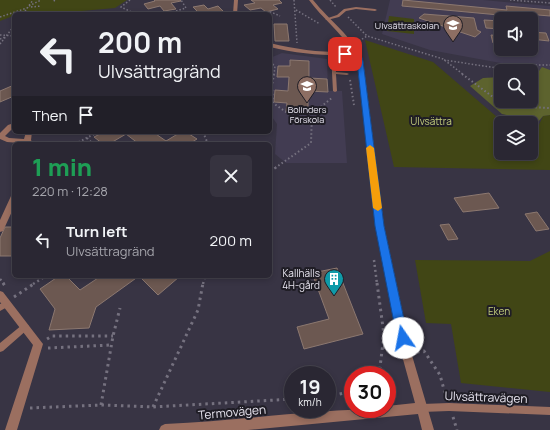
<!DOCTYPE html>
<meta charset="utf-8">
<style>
body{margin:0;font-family:Manrope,sans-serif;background:#36333f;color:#f1f3f6;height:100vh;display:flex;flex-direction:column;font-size:15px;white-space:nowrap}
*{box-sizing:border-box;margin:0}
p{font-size:13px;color:#a5a5ac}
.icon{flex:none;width:22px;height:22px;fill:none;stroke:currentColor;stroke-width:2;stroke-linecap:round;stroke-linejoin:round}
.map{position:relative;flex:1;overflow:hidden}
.sheet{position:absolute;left:12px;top:142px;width:260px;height:136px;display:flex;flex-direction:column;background:#2a2733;border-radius:6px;box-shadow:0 2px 6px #0003,0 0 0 1px #46444e}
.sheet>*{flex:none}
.hud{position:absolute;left:12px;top:12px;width:260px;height:122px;border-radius:6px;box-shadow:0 2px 6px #0003,0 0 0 1px #46444e;background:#2a2733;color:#f1f3f6;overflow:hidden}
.fabs{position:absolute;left:494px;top:12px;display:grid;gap:8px}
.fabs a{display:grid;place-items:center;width:44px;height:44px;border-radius:6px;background:#2a2733;box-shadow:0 2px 6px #0003,0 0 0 1px #46444e;font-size:20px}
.speed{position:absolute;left:284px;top:366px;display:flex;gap:8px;font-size:20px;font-weight:700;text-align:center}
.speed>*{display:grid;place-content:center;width:52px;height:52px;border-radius:50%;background:#2a2733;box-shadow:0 2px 6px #0003,0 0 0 1px #46444e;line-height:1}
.speed small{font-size:10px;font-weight:400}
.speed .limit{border:6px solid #d22;background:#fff;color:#111}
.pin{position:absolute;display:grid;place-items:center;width:34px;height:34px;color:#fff;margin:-17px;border-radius:8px;box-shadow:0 2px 6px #0006}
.me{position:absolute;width:44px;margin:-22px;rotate:348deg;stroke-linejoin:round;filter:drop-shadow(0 0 3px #0008)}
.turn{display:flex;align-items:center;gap:14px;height:84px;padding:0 20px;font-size:18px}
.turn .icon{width:52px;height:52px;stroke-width:2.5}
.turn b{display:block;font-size:28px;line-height:34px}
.then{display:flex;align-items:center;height:38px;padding:0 20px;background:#0003;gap:8px;font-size:15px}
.round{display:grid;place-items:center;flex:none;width:42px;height:42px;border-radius:6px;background:#36333f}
.summary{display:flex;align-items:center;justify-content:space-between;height:68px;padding:0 20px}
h1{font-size:24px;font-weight:800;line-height:30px;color:#1e9e55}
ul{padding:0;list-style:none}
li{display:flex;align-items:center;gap:12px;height:60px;padding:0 20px}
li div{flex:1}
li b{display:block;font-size:15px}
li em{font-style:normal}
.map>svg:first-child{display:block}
</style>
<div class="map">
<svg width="550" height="430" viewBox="0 0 550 430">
<rect width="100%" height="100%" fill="#383444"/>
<path fill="#423c52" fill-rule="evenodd" d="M390 0H483L550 6V72L430 50 382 34ZM501 19H531V49H501Z
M282 53 327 59 328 91H342L347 163H286L275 154 277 124 270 114V58Z"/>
<path fill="#414615" d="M0 0H127L115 8 59 13 18 14 0 21Z
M389 16 414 19V34L387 31Z
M365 40 433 62 504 123H501V153H531V137L533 138 543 116 550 115V170L394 167Z
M550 251V392L461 383 451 324 426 323 415 260 530 261Z"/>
<path fill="#5d632e" d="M542 67 550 70V115L543 116 538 122 502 114 470 86 483 78 501 77V101H531V76H535Z"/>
<path fill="#6c5851" stroke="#8c7870" d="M154 0H180L181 1 171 3 176 9 164 11 160 6 148 9 144 4 155 1Z
M251 0H279L282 3 273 5 278 9 266 12 261 8 250 10 244 5 255 3Z
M403 0 507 10 506 6 550 10V16L515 13 516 19H511L510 16 402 6Z
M204 5 208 9 218 6 223 11 215 14H186L197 11 193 7Z
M424 14 474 18 477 30 481 32 475 37 419 18Z
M484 20 501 21V29L486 28Z
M274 24H287L289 41H275Z
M531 32 546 33 549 41 531 39Z
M491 35 501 36V44L493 43Z
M290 60 309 61V78L327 79 328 92 308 91V112L286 111 287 103 274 102 275 90 288 91 289 77H277L278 66H290Z
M14 85V96L0 102V91Z
M104 132H153L166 141 181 132H186L197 139 189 144H139L126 134 109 144H103L94 137Z
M489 193 499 208 463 212 454 198Z
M537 212 549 229 536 231 525 214Z
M449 224 458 239 448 240 440 225Z
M5 227H14V259L11 256H0V238Z
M337 268 363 334 304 349 297 327 329 319 312 273Z
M59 276H66L80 290 101 276H178L179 277 158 295 139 276 96 307 89 328 49 330 55 309 40 289Z"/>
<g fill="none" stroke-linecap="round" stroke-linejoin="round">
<path stroke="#75717f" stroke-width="1.5" stroke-dasharray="1.5 2" stroke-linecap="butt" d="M54 0 55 2
M130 0 121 7 136 14
M294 0 297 43
M330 0 336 7
M510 0 550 3
M29 6 41 0
M31 7 41 6
M296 10 320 24
M23 14 33 0
M166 14 186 8 181 0
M256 14 271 12 280 16
M0 17 27 8
M348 17 367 36 443 59 464 75
M0 35 14 36
M0 39 5 37
M359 41 367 36
M0 44 14 26
M444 60 517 71
M270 62 275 66 274 75
M527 71 535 65H550"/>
<path stroke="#75717f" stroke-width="2" stroke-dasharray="1.5 2.5" stroke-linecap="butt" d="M274 74 272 86 273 103 286 112 312 114
M462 74 493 97 501 100
M350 80 354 105
M504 101 527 107 550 108
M203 132 208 144
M87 138 93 144
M75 144 98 132
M275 168 311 143 312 114 333 97"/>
<path stroke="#75717f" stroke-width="2.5" stroke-dasharray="2 3" stroke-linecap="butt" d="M270 171 277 167
M374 260 377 284
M0 279 4 284
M33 284 46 276
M203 284 205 276"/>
<path stroke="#75717f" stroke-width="3" stroke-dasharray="2.5 4" stroke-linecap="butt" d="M3 283 5 286
M377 283 384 335 379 375
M14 297 35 283
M47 339 52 336H113
M383 347 394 350
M48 348 111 345
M417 352 424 351 440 375 446 397
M327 397 353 391
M101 405 113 336 120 308
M153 407 198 310 203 283
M30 408 101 405 153 407 293 399
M453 417 457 430"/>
<path fill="#9b6f60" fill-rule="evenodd" d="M356 7 375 9 377 10 375 11 356 9 346 11 339 17 327 20 325 19 337 15 344 9Z
M331 54 334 55 336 72 347 73 349 74 347 75 336 74 337 91 335 92 333 91Z
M7 301 9 302 11 304 9 306 0 311V304Z
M25 324 28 325 29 327 28 329 3 351 0 352V343L22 325Z
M449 403 550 407V415L449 411 422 412 419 411 418 408 419 405 422 404Z"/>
<path fill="#9b6f60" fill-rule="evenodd" d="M234 0H238L237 14H233Z
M309 0H313C330 21 352 36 363 61L384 226 411 352 434 430H422L418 414 248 430H159L161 426 165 424C239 421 313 409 387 409V406L415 403 401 352 376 226 357 61 355 55C326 56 298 54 270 47V43C298 50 325 53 353 52 341 32 322 18 309 0Z
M14 123V127L5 136 9 138 24 139 26 132H32L31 140 33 144 7 142 0 139V133L8 125Z
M14 195V207L3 231 0 232V220L11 196Z
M0 291 3 292 43 344 17 430H5L33 345 0 302Z"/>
</g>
<path fill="#1a73e8" stroke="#114b97" d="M360 52 363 61 384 226 408 338 407 342 403 344 399 342 397 338 375 226 357 61 355 55 345 56 342 54 345 52Z"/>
<path fill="#f59e0b" d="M370 145 374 148 382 208 378 211 373 208 366 148Z"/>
<defs>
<symbol id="school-pin" viewBox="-11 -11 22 30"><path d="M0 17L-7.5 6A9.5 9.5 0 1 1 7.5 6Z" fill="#8d6e63" stroke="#1f1d25"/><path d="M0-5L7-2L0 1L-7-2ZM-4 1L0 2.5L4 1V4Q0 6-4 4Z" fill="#fff"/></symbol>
<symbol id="building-pin" viewBox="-11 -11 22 30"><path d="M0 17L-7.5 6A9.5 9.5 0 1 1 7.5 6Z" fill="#0f9aa8" stroke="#1f1d25"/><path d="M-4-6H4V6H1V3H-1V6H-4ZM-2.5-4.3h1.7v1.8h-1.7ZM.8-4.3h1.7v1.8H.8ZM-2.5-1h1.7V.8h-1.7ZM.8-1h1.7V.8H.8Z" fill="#fff"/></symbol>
</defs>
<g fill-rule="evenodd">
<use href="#school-pin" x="442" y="14" width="22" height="30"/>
<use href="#school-pin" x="296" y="75" width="22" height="30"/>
<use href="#building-pin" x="323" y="268" width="22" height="30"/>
</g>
<g text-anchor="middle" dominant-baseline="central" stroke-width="4" stroke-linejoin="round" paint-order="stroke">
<g font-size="9" fill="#e8e5f0" stroke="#1f1d25" text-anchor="end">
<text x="439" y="25">Ulvsättraskolan</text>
<text x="307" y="109" text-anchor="middle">Bolinders<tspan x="307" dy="10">Förskola</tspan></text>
</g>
<g font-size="10" fill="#c3cd7c" stroke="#1f1d25">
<text x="431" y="121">Ulvsättra</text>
<text x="499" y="311">Eken</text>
</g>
<g font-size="10" fill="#e8e5f0" stroke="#1f1d25" text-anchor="end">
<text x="320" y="273">Kallhälls<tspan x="320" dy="12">4H-gård</tspan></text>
</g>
<g font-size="12" fill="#e8e5f0" stroke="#1f1d25">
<text transform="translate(486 397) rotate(2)">Ulvsättravägen</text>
<text transform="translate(232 412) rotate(-5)">Termovägen</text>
</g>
</g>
</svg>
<div class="fabs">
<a><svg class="icon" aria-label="sound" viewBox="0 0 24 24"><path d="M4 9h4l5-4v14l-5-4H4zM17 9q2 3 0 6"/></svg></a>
<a><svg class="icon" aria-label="search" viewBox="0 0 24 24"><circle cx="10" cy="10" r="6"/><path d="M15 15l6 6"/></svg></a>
<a><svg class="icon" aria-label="layers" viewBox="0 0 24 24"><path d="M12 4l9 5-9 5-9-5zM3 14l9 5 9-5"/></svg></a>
</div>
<div class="speed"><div>19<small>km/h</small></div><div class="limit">30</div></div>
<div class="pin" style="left:345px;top:54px;background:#d93025"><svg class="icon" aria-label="arrive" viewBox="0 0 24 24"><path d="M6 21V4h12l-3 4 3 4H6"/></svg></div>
<svg class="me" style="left:403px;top:338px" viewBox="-20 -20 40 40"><circle r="19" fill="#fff"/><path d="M0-13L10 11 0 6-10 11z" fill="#1a73e8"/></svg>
<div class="hud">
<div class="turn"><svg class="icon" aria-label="left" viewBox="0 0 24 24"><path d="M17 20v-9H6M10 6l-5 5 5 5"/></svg><div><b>200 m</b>Ulvsättragränd</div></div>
<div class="then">Then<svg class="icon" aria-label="arrive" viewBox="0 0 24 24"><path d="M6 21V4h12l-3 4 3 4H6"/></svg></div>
</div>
<section class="sheet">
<div class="summary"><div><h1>1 min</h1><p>220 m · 12:28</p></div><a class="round"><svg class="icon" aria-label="close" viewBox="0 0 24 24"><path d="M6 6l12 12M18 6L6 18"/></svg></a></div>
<ul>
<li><svg class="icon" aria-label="left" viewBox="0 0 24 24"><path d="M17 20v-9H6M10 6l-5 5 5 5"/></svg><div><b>Turn left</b><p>Ulvsättragränd</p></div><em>200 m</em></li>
</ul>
</section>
</div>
